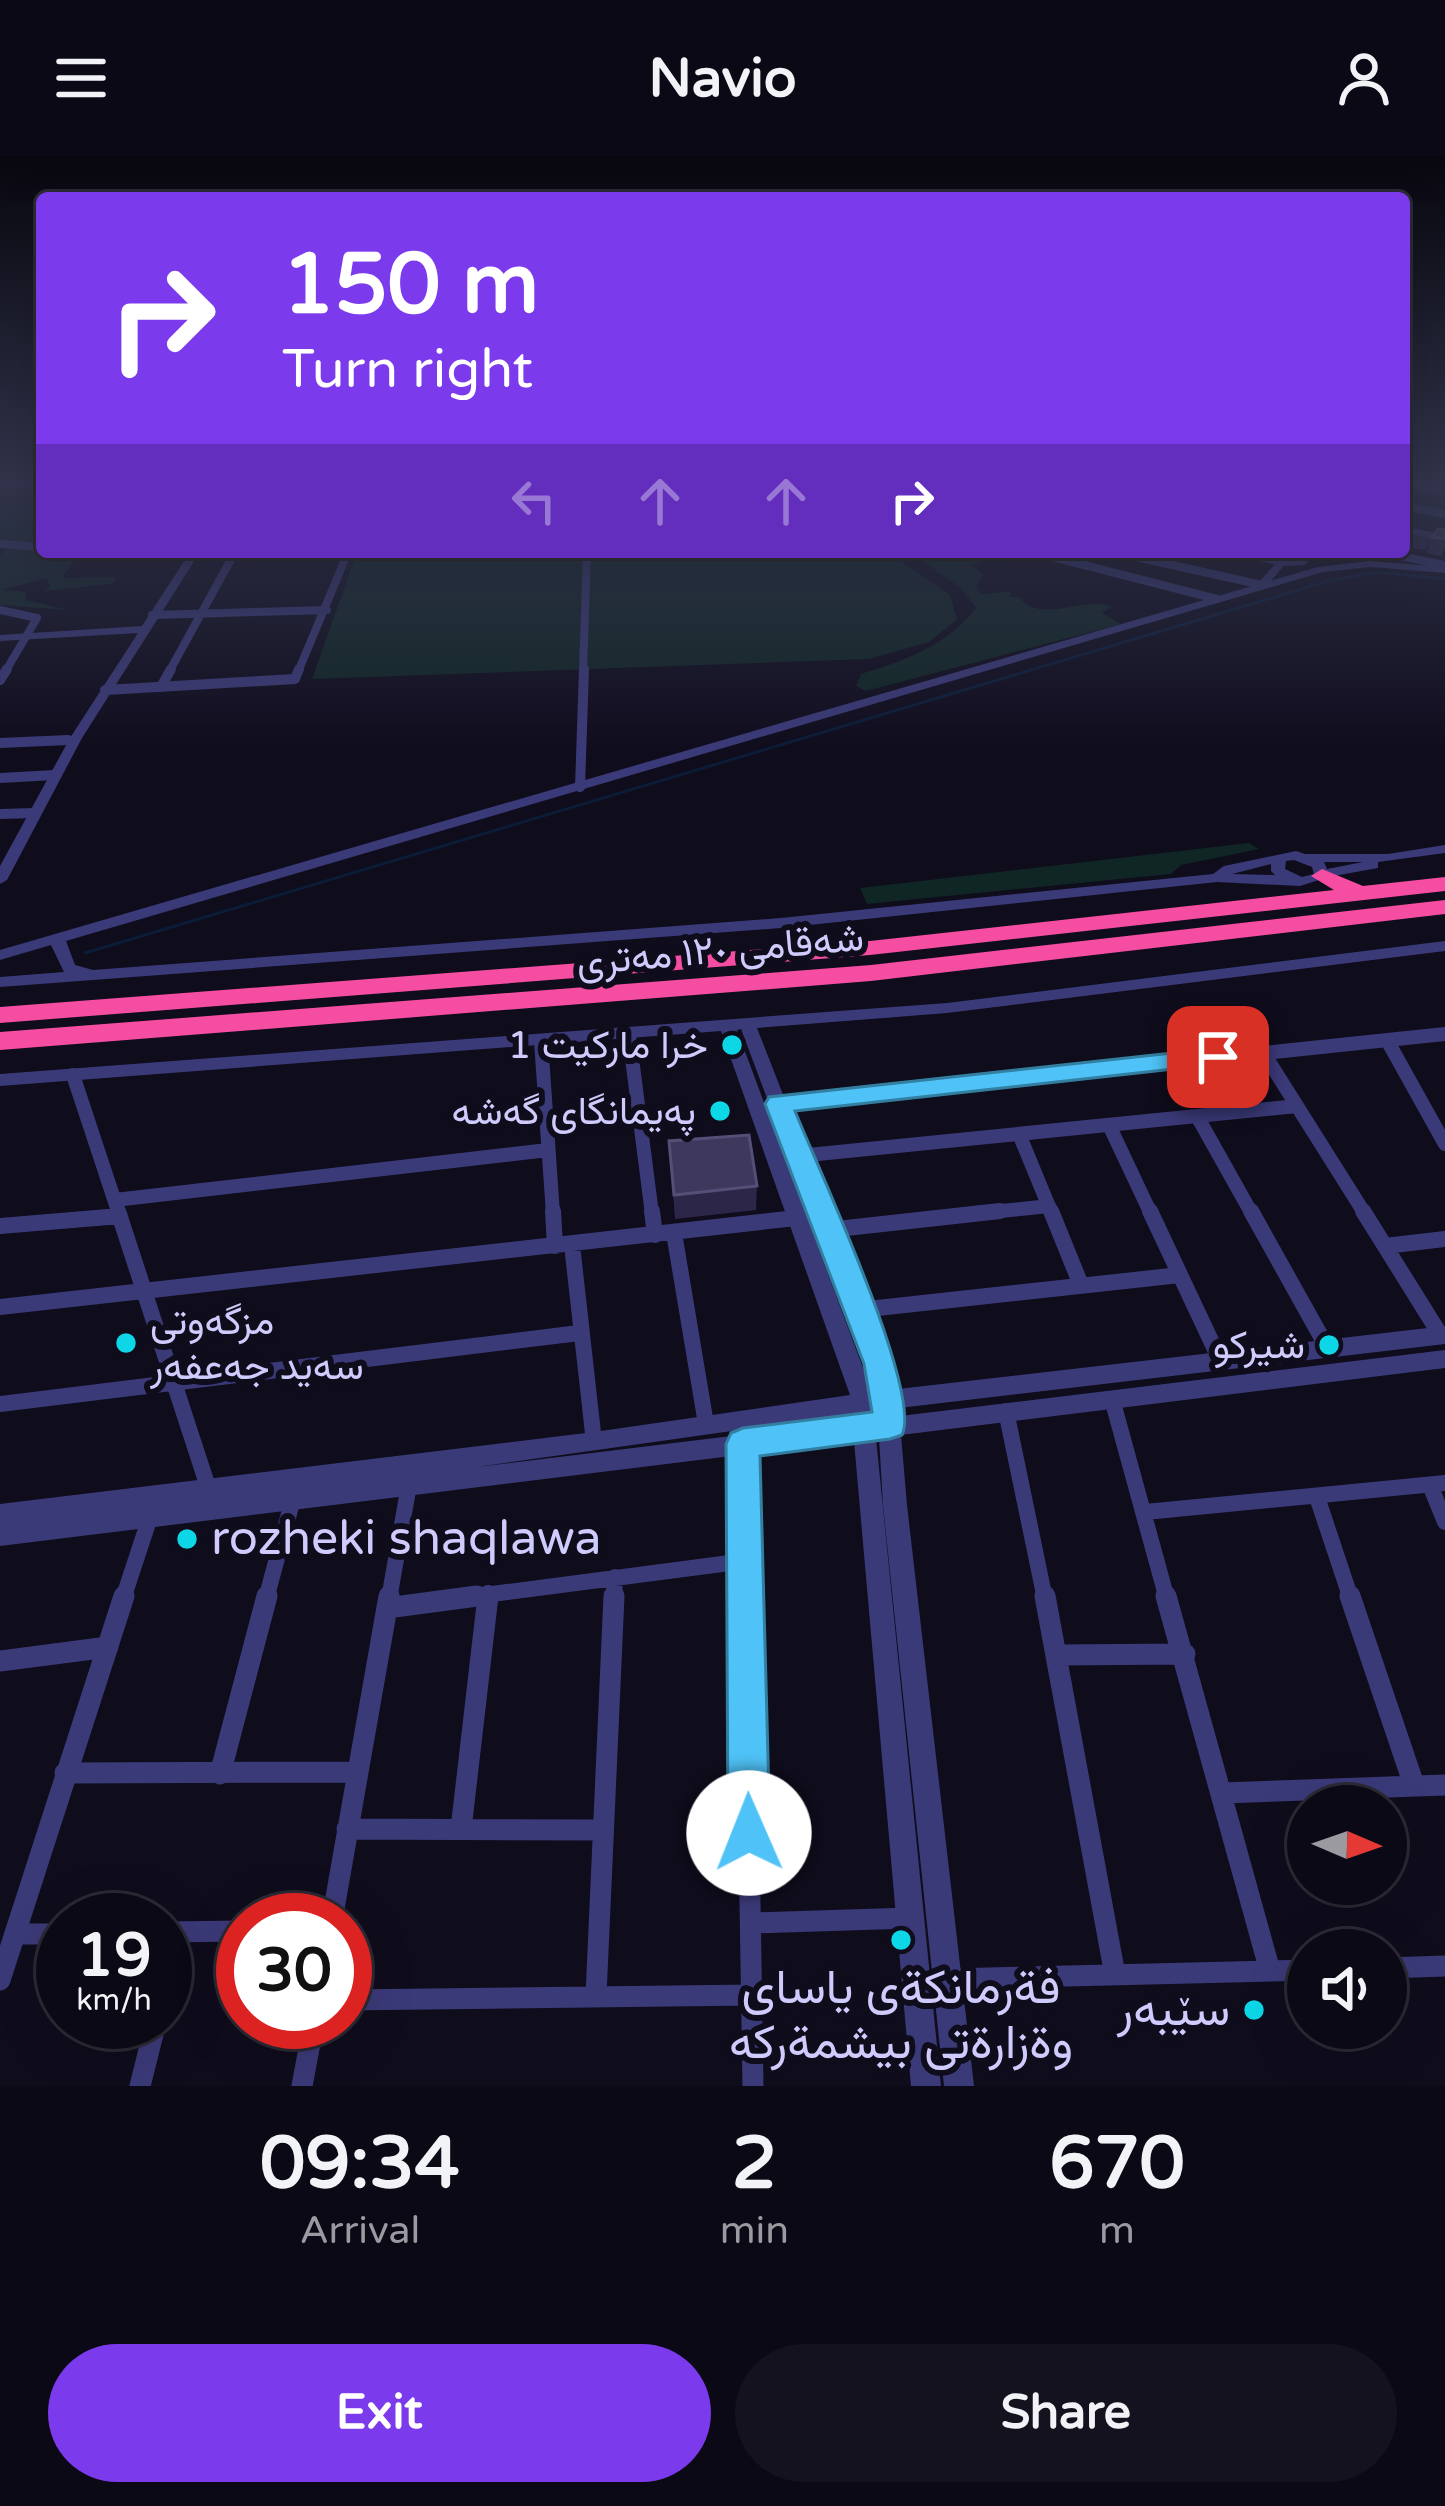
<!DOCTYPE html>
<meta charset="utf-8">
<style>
body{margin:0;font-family:"Varela Round",Vazirmatn,sans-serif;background:#14121e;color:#f1f3f6;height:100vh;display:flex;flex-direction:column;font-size:45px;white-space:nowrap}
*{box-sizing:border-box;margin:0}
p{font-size:39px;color:#9a9aa0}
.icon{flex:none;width:66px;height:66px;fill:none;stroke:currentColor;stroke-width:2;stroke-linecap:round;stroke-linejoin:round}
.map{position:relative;height:1930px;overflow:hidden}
.drawer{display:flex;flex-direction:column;background:#0b0915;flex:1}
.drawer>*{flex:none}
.top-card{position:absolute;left:36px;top:36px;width:1374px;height:366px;border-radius:12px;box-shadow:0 12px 48px #0002,0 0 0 3px #2b2a34;background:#7c3aed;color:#fff;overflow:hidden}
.needle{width:78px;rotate:92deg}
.controls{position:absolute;left:1287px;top:1629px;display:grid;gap:24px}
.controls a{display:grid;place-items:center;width:120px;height:120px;border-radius:50%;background:#0b0915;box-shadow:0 12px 48px #0002,0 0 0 3px #2b2a34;font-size:60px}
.speed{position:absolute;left:36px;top:1737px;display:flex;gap:24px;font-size:60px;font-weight:700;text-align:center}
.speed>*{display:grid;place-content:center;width:156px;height:156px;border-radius:50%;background:#0b0915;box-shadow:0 12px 48px #0002,0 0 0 3px #2b2a34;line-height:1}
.speed small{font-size:30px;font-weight:400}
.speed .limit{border:18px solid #d22;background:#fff;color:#111}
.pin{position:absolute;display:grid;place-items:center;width:102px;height:102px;color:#fff;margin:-51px;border-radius:24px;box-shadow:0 6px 18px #0006}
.me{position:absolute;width:132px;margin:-66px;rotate:359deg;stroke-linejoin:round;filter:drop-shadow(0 0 9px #0008)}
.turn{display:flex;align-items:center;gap:42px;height:252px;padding:0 48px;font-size:54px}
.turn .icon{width:156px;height:156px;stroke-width:2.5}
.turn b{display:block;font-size:84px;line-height:102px}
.lanes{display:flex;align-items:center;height:114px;padding:0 48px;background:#0003;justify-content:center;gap:60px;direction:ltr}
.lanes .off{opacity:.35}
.eta{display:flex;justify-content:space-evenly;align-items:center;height:204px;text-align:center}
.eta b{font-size:72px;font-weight:700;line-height:84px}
.button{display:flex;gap:24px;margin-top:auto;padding:24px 48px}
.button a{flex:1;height:138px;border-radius:72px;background:#7c3aed;color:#fff;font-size:48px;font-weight:700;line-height:138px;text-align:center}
.button a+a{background:#14121e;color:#f1f3f6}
header{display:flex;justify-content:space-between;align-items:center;height:156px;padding:0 48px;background:#0b0915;font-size:54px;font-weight:700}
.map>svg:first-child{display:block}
</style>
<header><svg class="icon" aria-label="menu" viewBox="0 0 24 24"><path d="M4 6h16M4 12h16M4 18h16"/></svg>Navio<svg class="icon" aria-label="person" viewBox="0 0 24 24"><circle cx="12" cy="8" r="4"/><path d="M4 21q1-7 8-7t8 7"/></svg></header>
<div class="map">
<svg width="1445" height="1930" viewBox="0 0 1445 1930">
<rect width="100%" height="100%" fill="#0f0c1c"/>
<path fill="#102624" d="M0 347 37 350 42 359V396H104L79 398 62 422 116 421 112 428 44 435 50 430 47 422 2 434 26 436V444L68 454 0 449V400L9 390 0 389Z
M357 396H888L950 439 957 463 929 486 869 503 312 523Z
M910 396H968L958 402 983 405 971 409 983 419 977 431 981 438 1010 436V441H1019C1041 470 1085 438 1112 451L1102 457 1121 468 866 535 856 530 861 518C904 505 948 489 976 452L962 433Z
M1249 687 1259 693 1181 709 1171 718 867 748 860 732Z"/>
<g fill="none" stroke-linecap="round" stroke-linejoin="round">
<path stroke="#0b1c37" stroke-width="3" d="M85 797 1332 424 1376 416 1445 423"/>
<path stroke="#3b3a79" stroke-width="8" d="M1404 327 1445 335
M1404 350 1445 358
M1404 374 1445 383
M0 388 42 391
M110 396 170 401
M1033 396 1217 443
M1114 396 1262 429 1282 406 1238 396
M1380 396 1445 409
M1282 406 1303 405 1311 396
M0 454 37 462 5 516
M152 459 327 454
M169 516 235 396
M298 516 348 396
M583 516 587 396"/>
<path stroke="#3b3a79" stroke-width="10" d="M0 524 7 513
M161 531 171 513
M105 534 295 523 299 513
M0 587 68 584
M0 622 55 619
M580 631 584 513
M0 658 35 657"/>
<path stroke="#3b3a79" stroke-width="14" d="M629 879 652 1058
M1387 884 1445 988
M541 885 553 1058
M1263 896 1365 1058
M73 919 119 1058
M778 948 1445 878
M1197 960 1252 1058
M1109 969 1151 1058
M1019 978 1052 1058
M798 1000 1297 950
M115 1044 548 994
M972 1058 1049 1050"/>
<path stroke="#3b3a79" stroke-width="16" d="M118 1055 209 1334
M553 1055 555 1090
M652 1055 655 1079
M1051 1055 1081 1129
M1150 1055 1221 1206
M1251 1055 1328 1193
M1363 1055 1441 1180
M0 1070 120 1060
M828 1074 1000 1055
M674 1077 706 1268
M572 1089 594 1286
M1385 1090 1445 1083
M0 1151 796 1062
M859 1154 1180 1119
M1112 1243 1167 1443
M0 1248 579 1177
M1006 1255 1045 1443
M743 1288 745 1443
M1430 1329 1445 1366
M1317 1341 1351 1443
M1145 1356 1445 1327
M123 1443 150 1361
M266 1443 293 1343
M389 1443 409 1329
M454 1443 745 1405
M487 1443 488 1437
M614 1443 615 1421"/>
<path stroke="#3b3a79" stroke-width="21" d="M745 1440 753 1930
M1045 1440 1115 1819
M1166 1440 1270 1815
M1350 1440 1414 1629
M387 1452 477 1440
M1057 1499 1185 1498
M0 1505 108 1491
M65 1617 356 1616
M220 1618 267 1440
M1222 1637 1445 1629
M347 1673 602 1674
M461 1673 488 1440
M332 1764 389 1440
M751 1767 910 1762
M165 1776 243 1775
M15 1778H63
M1386 1812 1445 1810
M948 1823 1308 1814
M0 1824 124 1440
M165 1832 179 1776
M596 1840 614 1440
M345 1844 753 1839
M140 1930 156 1866
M302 1930 314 1866"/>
<path fill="#3b3a79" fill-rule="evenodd" d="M190 396H200L82 582 7 724 0 728V710L70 582 138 477 0 485V479L142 470Z
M1370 405 1445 411V417L1370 411 1323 416 66 785 75 809 93 814 781 762 1213 718 1224 710 1296 695 1305 698H1388L1445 689V697L1378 706V712L1328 721 1300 730 1217 726 781 772 0 831V821L64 816 51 789 0 804V794L1318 411ZM1294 704 1312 711 1314 718 1302 721 1285 713 1286 705ZM1324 706H1363L1327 713ZM1271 708V715L1275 719 1232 718Z
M1445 785V795L947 857 757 872 898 1233 1445 1170V1188L899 1252 900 1260 1445 1194V1212L901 1279 907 1349 974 1930H944L883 1349 879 1282H876L941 1930H911L854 1285 0 1390V1348L594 1276 850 1239 721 875 0 930V918L947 847ZM741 873 876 1233V1236H872L737 874ZM852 1258 853 1265 477 1311Z"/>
<path fill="#f54da2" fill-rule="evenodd" d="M1322 713 1363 730 1445 721V735L870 799 0 867V851L870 785 1334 734 1311 720Z
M1445 744V758L871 825 0 894V876L871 809Z"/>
</g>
<path fill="#2c2649" d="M1445 374V393L1441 400 1426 397 1432 381Z
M1404 376 1431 382 1426 394 1404 391Z
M669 985 757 1030 756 1054 675 1063Z"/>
<path fill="#19142f" d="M1341 396H1375L1373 400 1338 404Z"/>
<path fill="#3e385d" stroke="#544f76" stroke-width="3" d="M1438 373 1445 374V383L1432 381Z
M749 979 757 1030 674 1039 669 985Z"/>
<linearGradient id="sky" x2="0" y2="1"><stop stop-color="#08070f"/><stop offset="0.55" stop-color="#31344b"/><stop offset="1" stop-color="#31344b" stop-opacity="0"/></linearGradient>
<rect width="1445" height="596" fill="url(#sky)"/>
<path fill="#4fc3f7" stroke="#337fa1" stroke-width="3" d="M1218 892 1227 895 1231 901 1227 907 795 955C817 1010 923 1236 902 1279L890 1283 760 1300 770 1677 764 1692 749 1698 735 1692 728 1677 726 1288 731 1277 743 1272 872 1256 864 1208 765 948 769 941Z"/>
<g fill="#0dd6e6" stroke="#0f0c1c" stroke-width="4.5">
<circle cx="732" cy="889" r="12"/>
<circle cx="720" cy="955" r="12"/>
<circle cx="126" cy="1187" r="12"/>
<circle cx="1329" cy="1189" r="12"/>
<circle cx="187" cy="1383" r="12"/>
<circle cx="901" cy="1784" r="12"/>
<circle cx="1254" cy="1854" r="12"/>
</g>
<g text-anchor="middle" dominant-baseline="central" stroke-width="12" stroke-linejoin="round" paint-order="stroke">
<g font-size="39" fill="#cfcbfc" stroke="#0f0c1c">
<text transform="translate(720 794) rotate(-5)">شەقامی ١٢٠ مەتری</text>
</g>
<g font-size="39" fill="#cfcbfc" stroke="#0f0c1c" text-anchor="end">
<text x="708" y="889">خرا ماركيت 1</text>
<text x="696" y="955">پەیمانگای گەشە</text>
<text x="150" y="1165" text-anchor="start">مزگەوتی<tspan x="150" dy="45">سەید جەعفەر</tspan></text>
<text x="1305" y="1189">شيركو</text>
</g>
<g font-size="48" fill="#cfcbfc" stroke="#0f0c1c" text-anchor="start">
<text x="211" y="1383">rozheki shaqlawa</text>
<text x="901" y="1832" text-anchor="middle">فةرمانكةى ياساى<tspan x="901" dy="55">وةزارةتى بيشمةركه</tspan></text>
<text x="1230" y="1854" text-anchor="end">سێبەر</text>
</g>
</g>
</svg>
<div class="controls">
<a><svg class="needle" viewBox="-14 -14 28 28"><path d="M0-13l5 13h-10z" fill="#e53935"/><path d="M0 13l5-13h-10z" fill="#9a9aa0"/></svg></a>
<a><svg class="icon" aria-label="sound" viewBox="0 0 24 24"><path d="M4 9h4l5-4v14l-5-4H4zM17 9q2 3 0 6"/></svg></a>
</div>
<div class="speed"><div>19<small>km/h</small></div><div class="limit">30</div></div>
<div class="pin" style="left:1218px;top:901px;background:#d93025"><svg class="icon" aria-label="arrive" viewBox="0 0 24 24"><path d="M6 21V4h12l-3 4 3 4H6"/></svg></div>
<svg class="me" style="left:749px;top:1677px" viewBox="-20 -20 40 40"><circle r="19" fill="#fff"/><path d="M0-13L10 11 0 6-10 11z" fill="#4fc3f7"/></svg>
<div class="top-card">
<div class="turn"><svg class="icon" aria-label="right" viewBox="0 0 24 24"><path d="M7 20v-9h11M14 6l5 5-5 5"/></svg><div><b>150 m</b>Turn right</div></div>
<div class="lanes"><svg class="icon off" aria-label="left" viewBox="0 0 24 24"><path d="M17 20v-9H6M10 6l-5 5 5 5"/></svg><svg class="icon off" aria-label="ahead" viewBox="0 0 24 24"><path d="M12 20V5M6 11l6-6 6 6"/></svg><svg class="icon off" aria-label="ahead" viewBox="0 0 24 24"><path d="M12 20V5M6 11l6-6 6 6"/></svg><svg class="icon" aria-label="right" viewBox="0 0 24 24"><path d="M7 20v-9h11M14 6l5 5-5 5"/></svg></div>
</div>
</div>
<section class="drawer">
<div class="eta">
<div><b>09:34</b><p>Arrival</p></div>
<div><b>2</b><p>min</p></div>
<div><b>670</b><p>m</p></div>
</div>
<div class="button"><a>Exit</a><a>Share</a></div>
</section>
